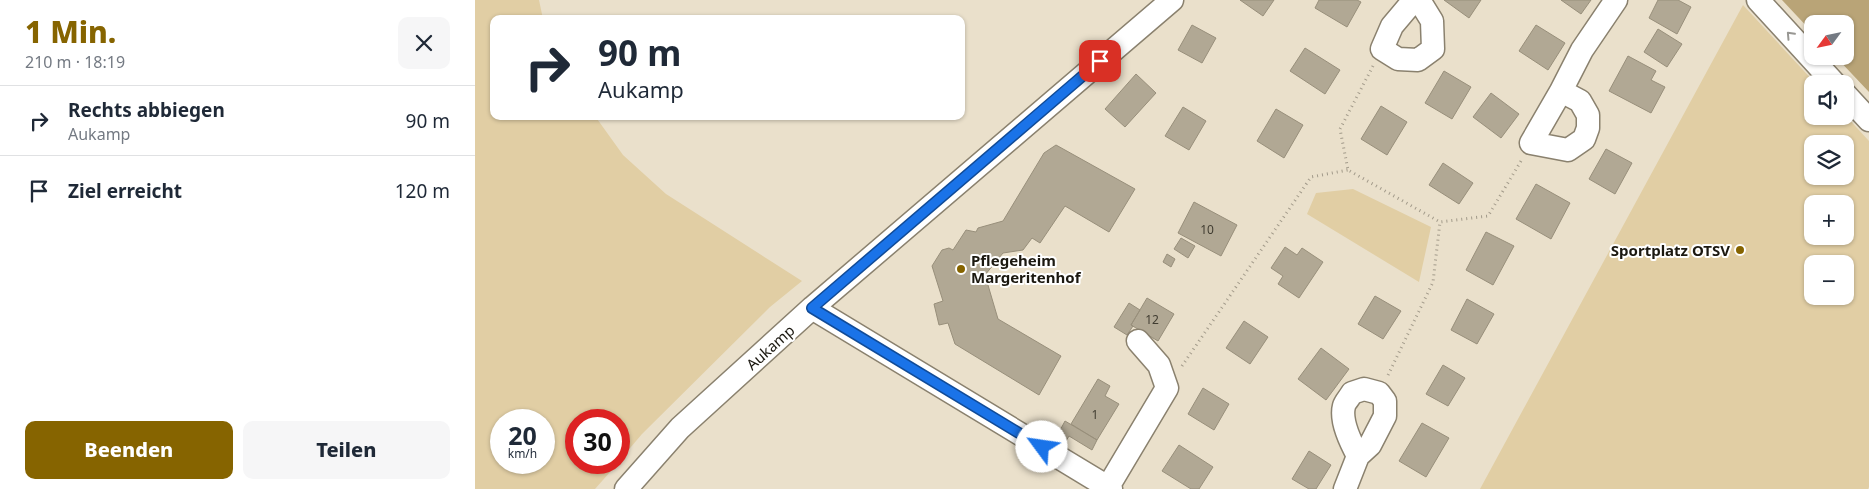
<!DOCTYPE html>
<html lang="de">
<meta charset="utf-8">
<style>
body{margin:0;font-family:"Noto Sans",sans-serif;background:#f6f6f7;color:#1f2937;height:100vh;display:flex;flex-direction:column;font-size:19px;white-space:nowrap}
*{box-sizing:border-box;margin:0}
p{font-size:16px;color:#747a83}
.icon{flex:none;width:28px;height:28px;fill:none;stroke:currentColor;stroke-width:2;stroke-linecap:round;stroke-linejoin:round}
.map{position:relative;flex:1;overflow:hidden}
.details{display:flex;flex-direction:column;background:#fff;width:475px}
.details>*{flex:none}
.banner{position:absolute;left:15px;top:15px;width:475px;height:105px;border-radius:10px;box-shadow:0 1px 4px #0004;background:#fff;color:#1f2937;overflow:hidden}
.needle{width:32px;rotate:237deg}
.controls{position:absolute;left:1329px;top:15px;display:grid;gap:10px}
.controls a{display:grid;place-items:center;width:50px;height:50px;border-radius:10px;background:#fff;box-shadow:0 1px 4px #0004;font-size:25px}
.speed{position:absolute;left:15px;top:409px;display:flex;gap:10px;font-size:25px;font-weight:700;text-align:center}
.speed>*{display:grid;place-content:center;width:65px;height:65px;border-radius:50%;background:#fff;box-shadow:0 1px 4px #0004;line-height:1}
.speed small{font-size:12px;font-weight:400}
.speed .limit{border:8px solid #d22;background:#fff;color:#111}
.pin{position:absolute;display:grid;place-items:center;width:42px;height:42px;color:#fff;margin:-21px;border-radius:10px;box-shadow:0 2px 8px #0006}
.me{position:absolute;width:55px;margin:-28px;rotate:301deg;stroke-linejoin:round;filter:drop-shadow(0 0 4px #0008)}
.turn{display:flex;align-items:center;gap:18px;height:105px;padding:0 25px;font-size:22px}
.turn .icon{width:65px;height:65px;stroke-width:2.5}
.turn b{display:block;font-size:35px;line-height:42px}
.round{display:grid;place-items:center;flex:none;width:52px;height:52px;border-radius:10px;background:#f6f6f7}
.summary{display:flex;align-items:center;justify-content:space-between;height:85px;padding:0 25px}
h1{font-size:30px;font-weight:800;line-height:38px;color:#866400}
.primary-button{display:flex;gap:10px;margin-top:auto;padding:10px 25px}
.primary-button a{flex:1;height:58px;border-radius:10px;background:#866400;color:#fff;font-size:20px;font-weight:800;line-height:58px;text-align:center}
.primary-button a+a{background:#f6f6f7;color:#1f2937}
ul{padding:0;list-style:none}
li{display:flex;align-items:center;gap:15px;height:70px;padding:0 25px;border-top:1px solid #e0e1e3}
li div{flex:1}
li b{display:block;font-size:19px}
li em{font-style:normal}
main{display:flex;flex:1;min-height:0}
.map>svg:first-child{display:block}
</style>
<main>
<section class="details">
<div class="summary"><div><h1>1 Min.</h1><p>210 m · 18:19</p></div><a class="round"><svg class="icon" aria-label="close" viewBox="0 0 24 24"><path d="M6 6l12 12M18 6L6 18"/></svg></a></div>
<ul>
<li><svg class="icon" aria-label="right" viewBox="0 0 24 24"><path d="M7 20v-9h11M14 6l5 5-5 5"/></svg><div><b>Rechts abbiegen</b><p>Aukamp</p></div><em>90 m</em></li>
<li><svg class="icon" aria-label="arrive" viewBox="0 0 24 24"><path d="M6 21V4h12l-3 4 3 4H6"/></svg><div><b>Ziel erreicht</b></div><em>120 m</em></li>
</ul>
<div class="primary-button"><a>Beenden</a><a>Teilen</a></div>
</section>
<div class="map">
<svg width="1394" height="489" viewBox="0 0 1394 489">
<rect width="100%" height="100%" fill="#eae0cb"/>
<path fill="#e1cea4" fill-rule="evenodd" d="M0 0H64L68 19H19V116H120L148 155 191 194 327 281 295 307 167 434 144 461V420H101V462L143 463 120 489H0ZM26 420H69V462H26Z
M1268 5 1341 84H1338V116L1370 115 1394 141V487L1393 489H1005ZM1338 144H1370V176H1338ZM1338 204H1370V236H1338ZM1338 264H1370V296H1338Z
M878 189 956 227 944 282 832 214 841 193Z"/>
<path fill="#b9a477" d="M1307 0H1394V92L1360 56H1370V24H1338L1337 32Z"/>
<path fill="#b1a894" stroke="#988f7b" d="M765 0H799L788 16Z
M844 0H882L886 2 872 27 840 8Z
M969 0H1006L994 18Z
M1086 0H1116L1106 14Z
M1183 0H1203L1216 7 1202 34 1174 18Z
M717 25 741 38 727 63 703 50Z
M1061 25 1090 43 1073 70 1044 51Z
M1183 29 1207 44 1192 67 1169 52Z
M830 48 865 70 850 94 815 71Z
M1153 56 1181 71 1176 80 1190 87 1176 113 1134 91Z
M969 71 996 87 977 119 950 103Z
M661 74 681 93 650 127 630 109Z
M1016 93 1044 114 1026 138 998 117Z
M906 106 932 122 912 155 886 139Z
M708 107 731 121 714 150 690 136Z
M801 109 828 125 809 158 782 141Z
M581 145 660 189 634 232 590 206 565 243 557 238 548 250 528 253 510 275 523 319 586 356 564 395 480 344 473 323 464 325 459 304 468 301 457 266 467 250 474 248 478 250 491 230 501 232 503 228 528 221 569 153Z
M1131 149 1157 163 1140 194 1114 179Z
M968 163 998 183 984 204 954 185Z
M1061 184 1095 203 1076 239 1041 219Z
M719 202 762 225 746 256 703 233Z
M1011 232 1039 246 1018 285 991 270Z
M706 238 720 246 713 258 699 249Z
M810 247 822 255 827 248 848 262 824 298 803 284 808 276 796 268Z
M692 254 700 259 696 267 688 262Z
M900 296 926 311 908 339 883 324Z
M672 298 699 314 683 341 656 325Z
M992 299 1019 314 1002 344 976 330Z
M654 303 665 310 656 325 658 326 652 335 639 327Z
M769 321 793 337 775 364 751 348Z
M846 348 874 369 851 400 823 379Z
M968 365 990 378 973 406 951 394Z
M623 379 635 386 630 396 644 404 622 440 596 424Z
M728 388 754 404 739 430 713 414Z
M590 421 622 440 617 450 594 436 591 441 582 436Z
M947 423 974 438 951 477 924 461Z
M704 445 738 467 724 489H716L687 471Z
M834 451 856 465 841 489H834L817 479Z"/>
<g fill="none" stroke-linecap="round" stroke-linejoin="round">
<defs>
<path id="minor" d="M939 0 917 26 907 49 923 59 943 60 958 49 957 21 944 0
M1283 0 1360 84
M1086 91 1105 101 1113 115V128L1109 139 1093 150 1056 143 1086 91 1107 50 1141 0
M1370 94 1394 120
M337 308 636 489
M633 487 692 388 684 365 663 341
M151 489 205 428 337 308 697 0
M870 489 883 456 895 445 910 416V401L904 393 889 389 877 393C875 397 870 402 869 406 865 421 876 443 883 456"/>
</defs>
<use href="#minor" stroke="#8a816e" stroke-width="25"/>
<path stroke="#a29a8a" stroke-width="3" stroke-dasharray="1 4" stroke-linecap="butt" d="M898 66 865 129 873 170 965 222 1013 216 1046 161
M707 366 836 177 873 170
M913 375 958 282 965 222"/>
<use href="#minor" stroke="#fff" stroke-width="22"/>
</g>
<defs><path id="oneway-chevron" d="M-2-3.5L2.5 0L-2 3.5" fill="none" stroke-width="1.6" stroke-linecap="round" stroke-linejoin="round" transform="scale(1.25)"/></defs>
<use stroke="#989793" href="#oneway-chevron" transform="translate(1315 35) rotate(-133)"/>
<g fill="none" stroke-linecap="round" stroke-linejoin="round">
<defs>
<path id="route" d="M567 447 337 308 625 61"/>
</defs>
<use href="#route" stroke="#114b97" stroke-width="12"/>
<use href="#route" stroke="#1a73e8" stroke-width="9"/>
</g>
<g fill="#866400" stroke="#fff" stroke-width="2">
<circle cx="1265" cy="250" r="5"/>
<circle cx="486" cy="269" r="5"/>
</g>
<g text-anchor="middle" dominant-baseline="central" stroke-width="4" stroke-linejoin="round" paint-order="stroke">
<g font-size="12" fill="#403c31">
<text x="732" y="229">10</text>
<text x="677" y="319">12</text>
<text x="620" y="414">1</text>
</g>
<g font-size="15" font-weight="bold" fill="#1b1810" stroke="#fff" text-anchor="end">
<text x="1255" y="250">Sportplatz OTSV</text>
<text x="496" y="260" text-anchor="start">Pflegeheim<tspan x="496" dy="17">Margeritenhof</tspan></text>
</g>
<g font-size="15" fill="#1b1810" stroke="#fff">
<text transform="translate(295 347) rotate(-42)">Aukamp</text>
</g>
</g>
</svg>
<div class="controls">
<a><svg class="needle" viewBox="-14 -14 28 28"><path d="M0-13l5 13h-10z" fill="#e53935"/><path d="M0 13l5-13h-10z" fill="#747a83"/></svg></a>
<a><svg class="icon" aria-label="sound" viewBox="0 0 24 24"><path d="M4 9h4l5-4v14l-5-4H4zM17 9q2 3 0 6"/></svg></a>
<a><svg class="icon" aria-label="layers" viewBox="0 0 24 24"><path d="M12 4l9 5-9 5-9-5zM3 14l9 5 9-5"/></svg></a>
<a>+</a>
<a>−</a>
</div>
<div class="speed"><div>20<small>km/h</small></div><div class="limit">30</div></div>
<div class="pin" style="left:625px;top:61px;background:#d93025"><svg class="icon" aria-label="arrive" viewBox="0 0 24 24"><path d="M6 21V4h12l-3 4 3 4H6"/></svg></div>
<svg class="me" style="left:567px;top:447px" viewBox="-20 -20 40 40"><circle r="19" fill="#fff"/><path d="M0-13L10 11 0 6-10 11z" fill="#1a73e8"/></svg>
<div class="banner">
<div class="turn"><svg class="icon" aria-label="right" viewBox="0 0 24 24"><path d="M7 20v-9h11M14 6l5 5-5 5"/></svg><div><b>90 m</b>Aukamp</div></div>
</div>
</div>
</main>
